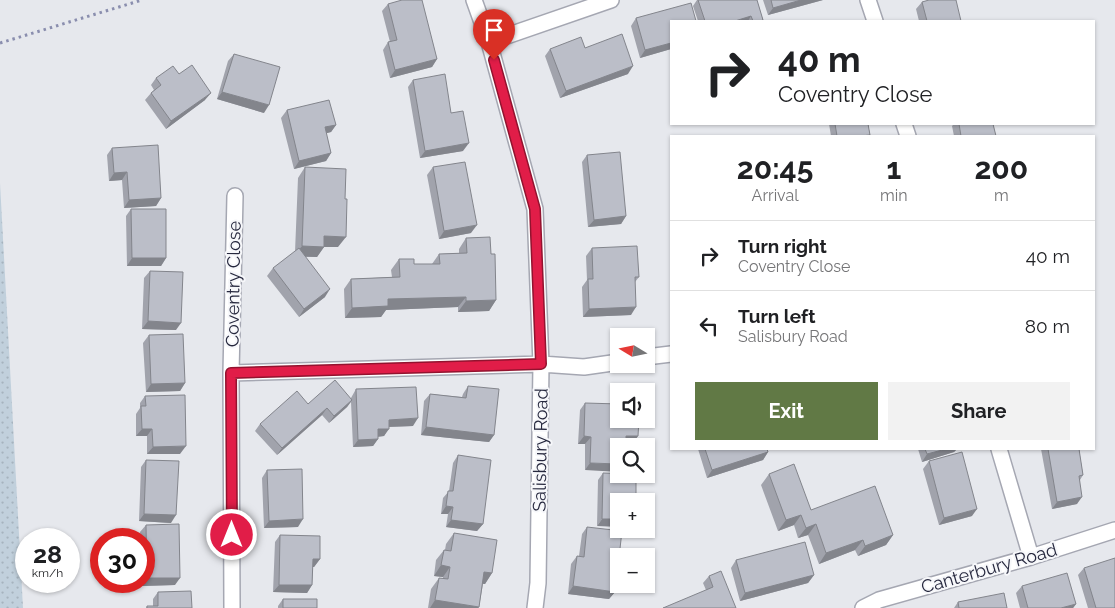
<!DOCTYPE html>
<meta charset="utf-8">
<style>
body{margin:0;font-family:Raleway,sans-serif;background:#f2f2f2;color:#202124;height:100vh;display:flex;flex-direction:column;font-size:19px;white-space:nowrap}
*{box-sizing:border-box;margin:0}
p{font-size:16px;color:#757577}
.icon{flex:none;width:28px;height:28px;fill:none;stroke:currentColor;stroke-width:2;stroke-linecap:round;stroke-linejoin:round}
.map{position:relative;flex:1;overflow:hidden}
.drawer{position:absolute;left:670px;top:135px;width:425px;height:315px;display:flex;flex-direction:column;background:#fff;border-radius:0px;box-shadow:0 1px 4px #0004}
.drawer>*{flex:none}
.top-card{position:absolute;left:670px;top:20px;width:425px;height:105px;border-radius:0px;box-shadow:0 1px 4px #0004;background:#fff;color:#202124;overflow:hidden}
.needle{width:32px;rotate:280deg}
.tools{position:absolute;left:610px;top:328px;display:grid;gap:10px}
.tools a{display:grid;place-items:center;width:45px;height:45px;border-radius:0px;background:#fff;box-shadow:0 1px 4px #0004;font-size:25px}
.speed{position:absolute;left:15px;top:528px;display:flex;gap:10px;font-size:25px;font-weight:700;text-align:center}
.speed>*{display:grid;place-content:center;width:65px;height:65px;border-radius:50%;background:#fff;box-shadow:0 1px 4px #0004;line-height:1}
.speed small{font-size:12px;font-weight:400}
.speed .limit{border:8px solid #d22;background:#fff;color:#111}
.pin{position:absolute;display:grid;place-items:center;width:42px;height:42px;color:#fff;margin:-51px -21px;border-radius:50% 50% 50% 0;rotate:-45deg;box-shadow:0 0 5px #0007}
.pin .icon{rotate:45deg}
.me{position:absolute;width:55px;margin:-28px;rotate:0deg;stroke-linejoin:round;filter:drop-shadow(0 0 4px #0008)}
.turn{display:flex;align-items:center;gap:18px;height:105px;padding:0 25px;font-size:22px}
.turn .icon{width:65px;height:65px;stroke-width:2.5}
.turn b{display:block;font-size:35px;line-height:42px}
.eta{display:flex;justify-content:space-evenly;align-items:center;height:85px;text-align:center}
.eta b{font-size:30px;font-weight:700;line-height:35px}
.cta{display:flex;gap:10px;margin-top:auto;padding:10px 25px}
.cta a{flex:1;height:58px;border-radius:0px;background:#617945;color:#fff;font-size:20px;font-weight:700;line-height:58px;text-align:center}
.cta a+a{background:#f2f2f2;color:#202124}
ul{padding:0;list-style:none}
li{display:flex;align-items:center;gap:15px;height:70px;padding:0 25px;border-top:1px solid #e0e0e0}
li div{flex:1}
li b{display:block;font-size:19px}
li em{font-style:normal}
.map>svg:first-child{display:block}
</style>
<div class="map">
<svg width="1115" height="608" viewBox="0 0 1115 608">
<defs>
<pattern id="park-dots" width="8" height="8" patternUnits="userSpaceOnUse" patternTransform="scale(1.25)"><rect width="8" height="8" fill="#c1d0dc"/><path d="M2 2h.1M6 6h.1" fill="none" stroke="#a6b3be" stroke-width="1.8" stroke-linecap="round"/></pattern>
</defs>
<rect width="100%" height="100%" fill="#e6e8ed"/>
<path fill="url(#park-dots)" d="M0 183 23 608H0Z"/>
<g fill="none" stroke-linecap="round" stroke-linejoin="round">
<defs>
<path id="minor" d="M474 0 489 42 535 209 541 364 538 583 535 608
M868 0 875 21
M489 42 611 0
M904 124 908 136
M646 357 671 354
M231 373 541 364 584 367 619 362
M999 449 1031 557
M232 608 231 373 235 196
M863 608 879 600 1031 557 1115 530"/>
</defs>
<use href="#minor" stroke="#a5a7b2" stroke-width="18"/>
<path stroke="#8a8eae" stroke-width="3" stroke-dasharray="2.5 4" stroke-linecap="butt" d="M0 43 142 0"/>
<use href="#minor" stroke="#fff" stroke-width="15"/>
</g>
<path fill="#a1a3ac" d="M697 0H757L763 20 762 21H698L693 6Z
M763 0H823L768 15Z
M922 2 961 21H919L916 9Z
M388 4 437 59 432 67 390 78 383 50 388 42H390L382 11Z
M636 18 671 21V49L640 58 631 26Z
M585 48 628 74 560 98 545 56 550 49Z
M234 54 264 113 217 99 228 61Z
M179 74 205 100 166 129 145 100 151 93 154 90 151 85 156 78Z
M413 80 451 113 463 151 420 158 408 87Z
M287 110 336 125 331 132 326 133 331 153 326 161 294 169 281 118Z
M829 124H868L870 135 869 136H831Z
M954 124H993L996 136H954L952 126Z
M112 148 161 198 156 206 124 208 122 180 109 181 107 155Z
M587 155 626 216 621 224 588 227 582 162Z
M305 167 338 247H324L317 257H305L325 297 299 317 267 276 273 268 295 252 298 178Z
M433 167 471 233 439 239 427 175Z
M131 209 166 258 161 266H127L126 216Z
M466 238 491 254 496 300 489 311 458 312V307L386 310 381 317 345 318 344 289 351 279 392 277 391 270 399 259 414 264H432L439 254 459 253V249Z
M592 248 639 277 635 282 631 315 583 317 582 287 587 280 586 256Z
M150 271 176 330 142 329 144 278Z
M149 335 185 383 180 391 146 392 143 343Z
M468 386 494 435 489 442 421 435 424 401 430 394 462 397 463 394Z
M356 389 413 426 389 427 384 436 378 437V439L373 446 353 447 351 402 347 407 329 423 322 415 277 455 255 431 260 424 308 404 351 398Z
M145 396 180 454H147V436H136V414L140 408V403Z
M585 403 633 444H626L585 470V444H578L580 410Z
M698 449H767L768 452 763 460 707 478Z
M918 449H957L954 452 922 462Z
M1041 449H1079L1083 475 1080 480 1077 504 1052 509Z
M458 455 483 524 477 531 446 527 448 514H441L443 498 449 491 453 463Z
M146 460 171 523 139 521 141 467Z
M929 461 972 516 939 525 923 469Z
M267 470 298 527 264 528 262 478Z
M603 473 636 474 597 526 598 480Z
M769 474 811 510 893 535 886 545 858 556 855 550 819 564 808 535 798 538 794 525 778 531 761 485Z
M146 525 175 585 142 586V581H144V539H141L140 532Z
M587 527 615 592 609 599 568 594 571 564 577 556H579L582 534Z
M454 533 492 573 485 584H483L479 607 478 608H428L431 589 439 578 443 579V577L434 576 436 560 444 550H445L446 544Z
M280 535 320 559 314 567H313L312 585 307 593 273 592 275 542Z
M736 560 814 575 808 583 740 601 731 568Z
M1084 568 1115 608H1088L1078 575Z
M709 576 736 608 706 590 703 583Z
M1022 586 1076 604 1073 608H1020L1016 593Z
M158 592 192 608H146L147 606H153V599Z
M283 599 317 608H278V606Z
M958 602 1007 608H954Z"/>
<path fill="#83858c" d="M801 0H823L768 15 773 8Z
M751 16 748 21H735Z
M671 43V49L640 58 645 50Z
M437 59 432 67 390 78 395 70Z
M633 66 628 74 560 98 566 91Z
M222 92 269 105 264 113 217 99Z
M211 93 205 100 166 129 171 121Z
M336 125 331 132 320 135 325 127Z
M469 143 463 151 420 158 425 151Z
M331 153 326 161 294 169 299 161Z
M127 172 122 180 109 181 114 173Z
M161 198 156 206 124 208 129 200Z
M626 216 621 224 588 227 594 220Z
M477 225 471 233 439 239 444 231Z
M324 236 346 237 338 247H324L317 257 294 256 302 246Z
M132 258H166L161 266H127Z
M330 289 325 297 299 317 304 309Z
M466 297 458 307 386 310 381 317 345 318 352 308 388 299Z
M496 300 489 311 458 312 466 301Z
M636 307 631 315 583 317 589 309Z
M148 321 181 323 176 330 142 329Z
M185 383 180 391 146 392 151 384Z
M352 400 347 407 329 423 334 416Z
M327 408 322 415 277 455 282 448Z
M418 418 413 426 384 427 389 420Z
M426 427 494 435 489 442 421 435Z
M142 429H152L147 436H136Z
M378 429H389L384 436 372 437Z
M584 436 591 437 585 444H578Z
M626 436H638L633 444 621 443Z
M378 439 373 446 353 447 358 440Z
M186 446 180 454H147L153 447Z
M946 449H957L954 452 922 462 927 454Z
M768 452 763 460 707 478 712 470Z
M590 463 619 464V472L585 470Z
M1082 497 1077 504 1052 509 1057 502Z
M446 506 453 507 448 514H441Z
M977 509 972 516 939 525 944 518Z
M144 514 176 515 171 523 139 521Z
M801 515 794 525 778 531 786 520Z
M303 519 298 527 264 528 269 521Z
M602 519H619V527L597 526Z
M451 520 483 524 477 531 446 527Z
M816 524 808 535 798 538 806 528Z
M893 535 886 545 858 556 865 546Z
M863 540 855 550 819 564 826 553Z
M313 559H320L314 567H308Z
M441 565 450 567 443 577 434 576Z
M484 572 492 573 485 584 477 583Z
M814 575 808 583 740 601 745 593Z
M147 578H180L175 585 142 586Z
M279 585H312L307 593 273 592Z
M573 586 615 592 609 599 568 594Z
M435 600 479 607 478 608H430Z
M1076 604 1073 608H1061Z"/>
<path fill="#bbbec8" stroke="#83858c" d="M402 0H422L437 59 395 70 388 42 397 40 388 4Z
M698 0H757L763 20 760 21H753L751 16 735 21H705Z
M771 0H801L773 8Z
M929 0H956L961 21H927L922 2Z
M691 3 696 21H671V43L645 50 636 18Z
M622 34 633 66 566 91 550 49 581 37 585 48Z
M234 54 280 67 269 105 222 92Z
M192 65 211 93 171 121 151 93 161 85 156 78 173 66 179 74Z
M445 74 451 113 463 111 469 143 425 151 413 80Z
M329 100 336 125 325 127 331 153 299 161 287 110Z
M835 124H868L870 135 861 136H837Z
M959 124H993L996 136H961Z
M158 145 161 198 129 200 127 172 114 173 112 148Z
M620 152 626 216 594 220 587 155Z
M465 162 477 225 444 231 433 167Z
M305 167 346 169 345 199H347L346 237 324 236V247L302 246Z
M131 209H166V258H132Z
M490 237 491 254H495L496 300 466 301V297L388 299V306L352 308 351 279 400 277 399 259H414V264H440L439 254 467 253 466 238Z
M637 246 639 277H635L636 307 589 309 588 279H593L592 248Z
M299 248 330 289 304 309 273 268Z
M150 271 183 272 181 323 148 321Z
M183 334 185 383 151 384 149 335Z
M335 380 352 400 334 416 327 408 282 448 260 424 297 391 308 404Z
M468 386 499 389 494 435 426 427 430 394 466 398Z
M416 387 418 418 389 420V429H378V439L358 440 356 389Z
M185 395 186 446 153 447 152 429H142L141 406H146L145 396Z
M585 403 619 404V419H639L638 436H626V446H619V464L590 463 591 437 584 436Z
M705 449H767L768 452 712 470Z
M925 449H946L927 454Z
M1048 449H1079L1083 475 1079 476 1082 497 1057 502Z
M962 452 977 509 944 518 929 461Z
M458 455 491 460 483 524 451 520 453 507 446 506 448 491H453Z
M146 460 179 461 176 515 144 514Z
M794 464 811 510 875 486 893 535 865 546 863 540 826 553 816 524 806 528 801 515 786 520 769 474Z
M302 469 303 519 269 521 267 470Z
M603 473 636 474V501H619V519H602Z
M179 524 180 578H147L146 525Z
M587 527 622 531 615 592 573 586 577 556 584 557Z
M454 533 497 540 492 573 484 572 479 607 435 600 439 578 448 579 450 567 441 565 444 550 451 551Z
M280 535 320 536V559H313L312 585H279Z
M805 542 814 575 745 593 736 560Z
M1115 558V608H1096L1084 568Z
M721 571 736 608H663L713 587 709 576Z
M1067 573 1076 604 1061 608H1028L1022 586Z
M191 591 192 608H147V606H158V592Z
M1004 593 1007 608H959L958 602Z
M283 599H317V608H283Z"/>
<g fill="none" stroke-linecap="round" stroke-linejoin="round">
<defs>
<path id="route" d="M232 535 231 373 541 364 535 209 494 60"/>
</defs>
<use href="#route" stroke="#92132f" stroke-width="12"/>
<use href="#route" stroke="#e11d48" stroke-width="9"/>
</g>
<g text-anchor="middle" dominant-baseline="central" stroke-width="4" stroke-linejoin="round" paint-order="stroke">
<g font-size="18" fill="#26283e" stroke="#f6f7fa">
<text transform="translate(233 284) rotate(-89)">Coventry Close</text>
<text transform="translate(540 450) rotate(-89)">Salisbury Road</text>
<text transform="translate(989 568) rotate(-16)">Canterbury Road</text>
</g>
</g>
</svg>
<div class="tools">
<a><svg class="needle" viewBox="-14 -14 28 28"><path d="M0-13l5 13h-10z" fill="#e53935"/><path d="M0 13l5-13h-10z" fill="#757577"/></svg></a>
<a><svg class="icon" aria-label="sound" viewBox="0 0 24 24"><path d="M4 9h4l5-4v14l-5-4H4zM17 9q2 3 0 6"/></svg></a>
<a><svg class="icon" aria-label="search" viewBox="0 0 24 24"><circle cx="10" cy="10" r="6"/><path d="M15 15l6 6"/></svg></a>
<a>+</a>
<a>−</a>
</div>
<div class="speed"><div>28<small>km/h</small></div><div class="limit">30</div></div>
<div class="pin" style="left:494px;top:60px;background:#d93025"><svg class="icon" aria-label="arrive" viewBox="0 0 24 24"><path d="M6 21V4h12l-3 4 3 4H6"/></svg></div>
<svg class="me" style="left:232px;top:535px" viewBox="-20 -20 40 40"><circle r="17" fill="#e11d48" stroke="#fff" stroke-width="3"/><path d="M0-11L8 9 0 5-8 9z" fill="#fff"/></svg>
<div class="top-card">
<div class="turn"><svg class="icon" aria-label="right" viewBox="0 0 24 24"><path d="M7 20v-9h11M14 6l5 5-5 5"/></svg><div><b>40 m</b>Coventry Close</div></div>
</div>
<section class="drawer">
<div class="eta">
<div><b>20:45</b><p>Arrival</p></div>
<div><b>1</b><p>min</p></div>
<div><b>200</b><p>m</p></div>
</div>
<ul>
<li><svg class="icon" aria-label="right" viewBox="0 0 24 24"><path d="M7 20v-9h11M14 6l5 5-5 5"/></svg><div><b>Turn right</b><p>Coventry Close</p></div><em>40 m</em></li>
<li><svg class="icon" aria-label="left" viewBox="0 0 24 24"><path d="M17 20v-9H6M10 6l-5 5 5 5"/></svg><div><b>Turn left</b><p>Salisbury Road</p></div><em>80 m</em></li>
</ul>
<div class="cta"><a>Exit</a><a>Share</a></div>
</section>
</div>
